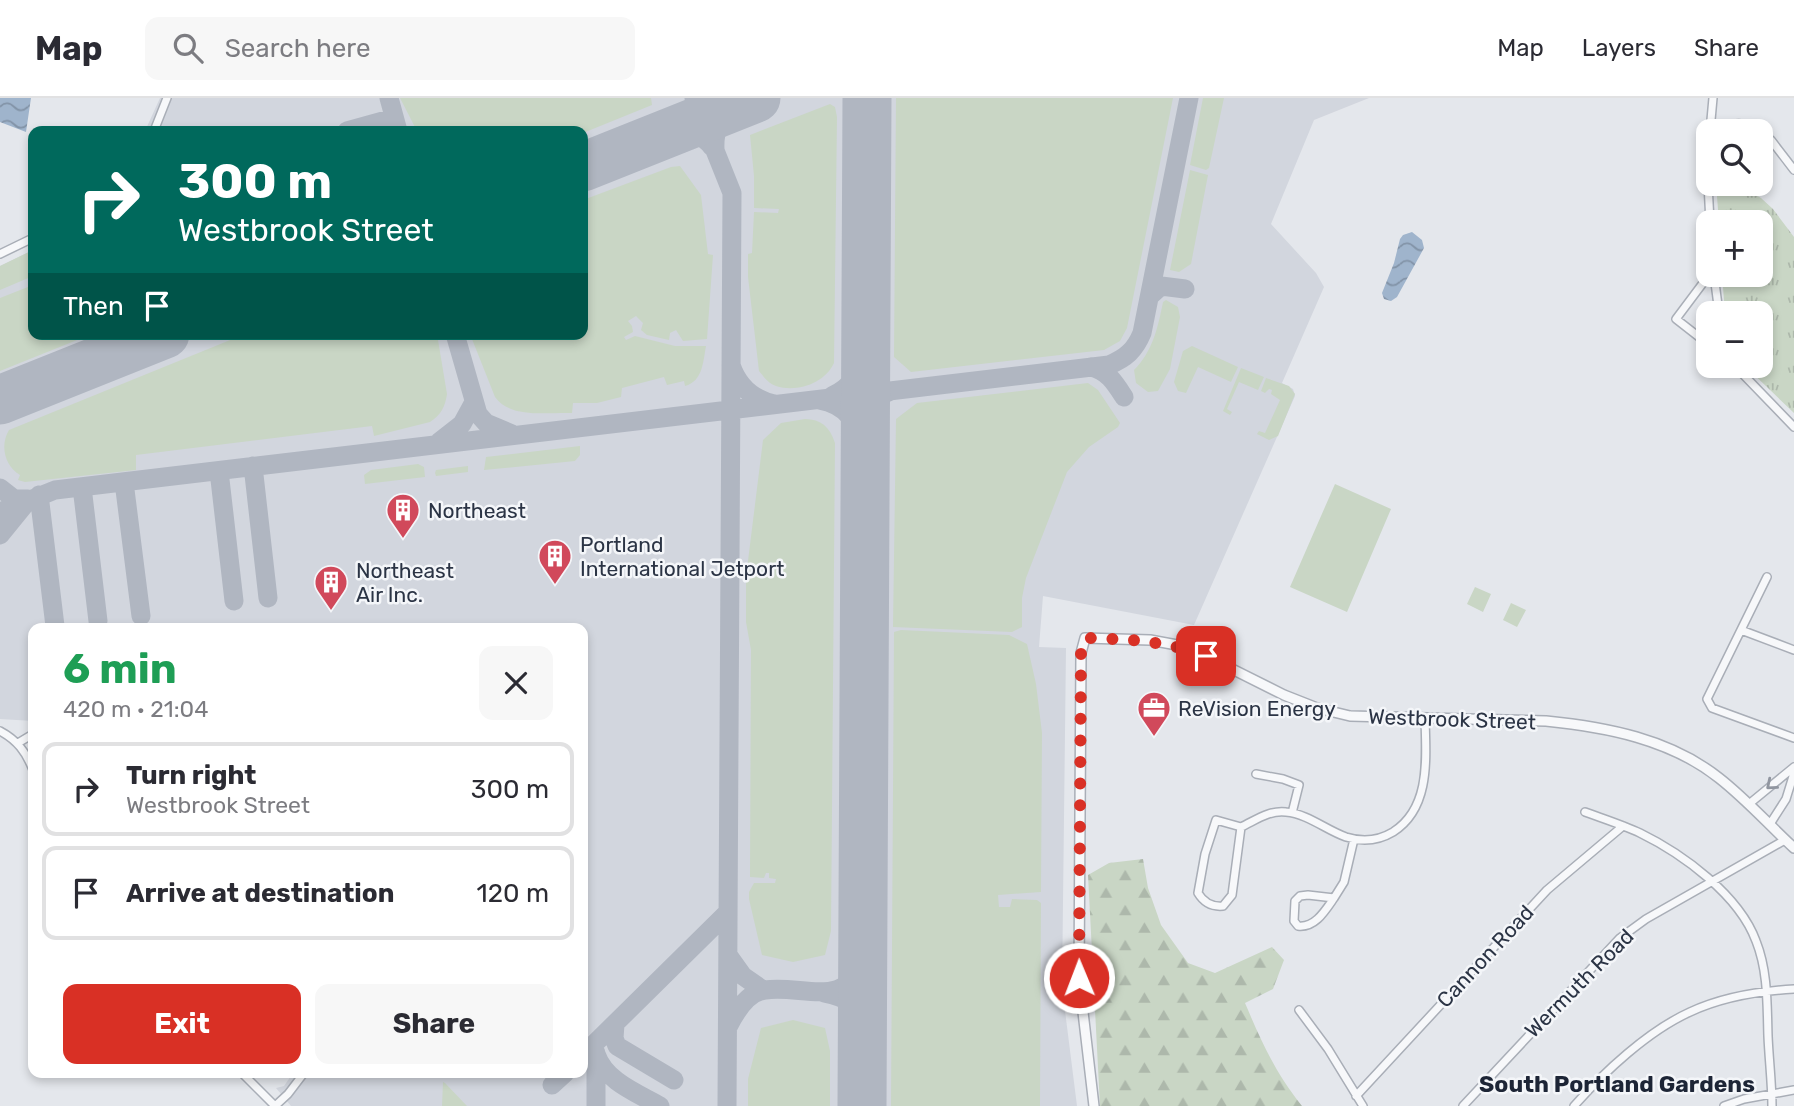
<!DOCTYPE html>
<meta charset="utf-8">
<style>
body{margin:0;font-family:Rubik,sans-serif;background:#f7f7f7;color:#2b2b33;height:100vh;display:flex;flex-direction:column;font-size:26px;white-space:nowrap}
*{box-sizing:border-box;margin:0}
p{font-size:23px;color:#7c7c81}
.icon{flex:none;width:38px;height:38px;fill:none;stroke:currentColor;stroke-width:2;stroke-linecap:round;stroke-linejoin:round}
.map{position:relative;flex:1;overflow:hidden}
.side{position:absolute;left:28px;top:525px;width:560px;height:455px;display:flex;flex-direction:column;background:#fff;border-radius:14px;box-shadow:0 4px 10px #0003}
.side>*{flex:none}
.guide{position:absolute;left:28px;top:28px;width:560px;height:214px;border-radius:14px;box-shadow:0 4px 10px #0003;background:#00695c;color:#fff;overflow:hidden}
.tools{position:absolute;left:1696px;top:21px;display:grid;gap:14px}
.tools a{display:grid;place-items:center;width:77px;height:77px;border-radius:14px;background:#fff;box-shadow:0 4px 10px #0003;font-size:35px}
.pin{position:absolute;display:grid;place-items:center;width:60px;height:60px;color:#fff;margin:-30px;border-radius:14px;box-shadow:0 4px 10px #0006}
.me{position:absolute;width:77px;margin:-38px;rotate:359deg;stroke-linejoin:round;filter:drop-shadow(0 0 5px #0008)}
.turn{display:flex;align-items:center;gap:24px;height:147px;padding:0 35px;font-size:32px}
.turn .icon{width:91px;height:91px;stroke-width:2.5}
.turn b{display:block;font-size:49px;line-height:60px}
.then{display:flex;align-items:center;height:66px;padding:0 35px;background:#0003;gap:14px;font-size:26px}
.round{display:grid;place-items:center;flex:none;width:74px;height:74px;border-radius:14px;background:#f7f7f7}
.headline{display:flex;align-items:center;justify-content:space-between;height:119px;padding:0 35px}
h1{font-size:42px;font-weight:700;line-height:52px;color:#1e9e55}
.cta{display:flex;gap:14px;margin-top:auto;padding:14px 35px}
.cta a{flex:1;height:80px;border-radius:14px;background:#d93025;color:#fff;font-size:28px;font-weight:700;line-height:80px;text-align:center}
.cta a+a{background:#f7f7f7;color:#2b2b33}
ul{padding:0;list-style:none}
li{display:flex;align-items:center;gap:21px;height:94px;margin:0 14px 10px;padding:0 21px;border:4px solid #e1e1e2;border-radius:14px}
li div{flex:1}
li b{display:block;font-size:26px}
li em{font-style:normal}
header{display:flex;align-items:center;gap:42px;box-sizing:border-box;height:98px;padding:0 35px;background:#fff;border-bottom:2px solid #e1e1e2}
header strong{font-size:33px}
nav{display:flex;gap:38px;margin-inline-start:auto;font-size:24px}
.search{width:490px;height:63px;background:#f7f7f7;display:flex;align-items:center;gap:18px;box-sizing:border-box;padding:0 24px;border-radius:14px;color:#7c7c81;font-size:26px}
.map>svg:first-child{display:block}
</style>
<header>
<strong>Map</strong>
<div class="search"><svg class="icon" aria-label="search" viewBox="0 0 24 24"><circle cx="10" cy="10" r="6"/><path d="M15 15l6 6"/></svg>Search here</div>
<nav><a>Map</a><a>Layers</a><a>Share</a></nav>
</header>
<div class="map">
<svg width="1794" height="1008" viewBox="0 0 1794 1008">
<defs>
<pattern id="forest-firs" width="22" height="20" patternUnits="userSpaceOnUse" patternTransform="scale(1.75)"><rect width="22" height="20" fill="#c9d6c5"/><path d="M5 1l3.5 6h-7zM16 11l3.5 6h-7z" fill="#adb8ab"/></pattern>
<pattern id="park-tufts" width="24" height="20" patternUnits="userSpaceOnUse" patternTransform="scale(1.75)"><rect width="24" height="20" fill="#c9d6c5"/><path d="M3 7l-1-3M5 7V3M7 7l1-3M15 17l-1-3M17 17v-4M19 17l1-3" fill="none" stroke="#adb8ab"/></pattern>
<pattern id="water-waves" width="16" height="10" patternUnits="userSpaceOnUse" patternTransform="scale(1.75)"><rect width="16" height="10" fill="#9fb4cc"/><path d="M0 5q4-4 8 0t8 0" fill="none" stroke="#8293a7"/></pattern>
</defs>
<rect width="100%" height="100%" fill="#e4e7ec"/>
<path fill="#d2d6de" d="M160 0H1369L1314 22 1271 126 1316 175 1324 189 1282 285 1293 291 1295 298 1194 527 1043 498 1039 549 1066 550 1062 889 1077 1008H291L276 990 284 988 293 975H583V530H33V623L0 621V168L33 152V236H583V33H145Z"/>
<path fill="#c9d6c5" d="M400 0H651L652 7 583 35 417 33Z
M896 0H1173L1127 230 1120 243 1104 252 911 274 894 259Z
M1203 0H1224L1209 70 1206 72 1190 67Z
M830 6 835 9 837 19 834 265C825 285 797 295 776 288 768 285 764 279 759 273L748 179V156L752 155 754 114 778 115 779 111 754 110V78L750 37Z
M680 68 701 97 708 156 713 157 707 241 683 243 676 232 670 235 669 242 647 237 641 232 643 225 636 218 628 223 632 228 633 234 624 239 626 242 635 238 675 248H706C703 264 703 283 685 288L684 283 667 287 664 279 622 290 621 299 597 305H573L572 315C547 314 511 321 495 299L470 236H583V102L671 69Z
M1190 72 1208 77 1191 166 1179 174 1170 172Z
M33 152V178L0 192V168Z
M33 187V236H92L0 273V200Z
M1166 202 1178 209 1180 219 1170 271 1158 293 1148 294 1136 285 1134 272C1153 253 1158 229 1163 204Z
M245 236H437L447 296C445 309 441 317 430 324L374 338 372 328 136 357V372L25 384 18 382 20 377C4 367 0 347 9 332Z
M1192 248 1238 269 1231 284 1198 269 1186 295 1178 293 1174 284 1183 253Z
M1241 270 1264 279 1258 292 1239 284 1227 311 1232 314 1230 317 1223 313Z
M1266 280 1289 288 1295 296 1278 338 1269 342 1257 336 1259 333 1265 335 1280 302 1271 296 1272 292 1269 291 1265 295 1261 293Z
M1088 285 1098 292 1120 325 1118 329 1089 349 1067 374 1026 480 1022 500V529L1012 534 893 529 896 321 917 305Z
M805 321C821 321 830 329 835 345L831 833 825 857 793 864 762 857 749 801V794L754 785H775L776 781 769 780V775H766L764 780 750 779 751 552 746 524V479L763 342 781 325Z
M580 348V357L575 363 484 372 486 359Z
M418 366 424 369 425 379 365 386 364 377 371 372Z
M468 368V374L436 378 435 375 436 372Z
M1335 386 1391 411 1347 514 1290 489Z
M1475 489 1491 496 1483 514 1467 506Z
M1511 505 1526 512 1517 529 1503 522Z
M901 532 1009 537 1027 546 1036 586 1042 635 1041 794 998 797 999 809H1010L1012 801 1037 802 1041 805 1040 1008H891L894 534Z
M793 922 825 930 830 953V1008H748V981L761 930Z
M443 984 445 985 467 1008H442Z"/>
<path fill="url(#forest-firs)" d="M1143 761 1148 790 1161 827 1188 865 1215 875 1272 849 1284 862 1273 891 1245 905C1262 945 1275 974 1302 1008H1100L1088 777 1109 765Z"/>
<path fill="url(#park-tufts)" d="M1716 86H1737L1761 100 1773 111 1794 139V315L1745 268H1760V215H1725L1722 177H1760V124H1719Z"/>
<path fill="url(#water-waves)" d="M0 0H31L26 34 0 24Z
M1412 134 1422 142 1424 150 1397 199 1391 203 1384 201 1382 195 1394 165 1400 141 1403 137Z"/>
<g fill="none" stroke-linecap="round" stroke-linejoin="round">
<path stroke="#b0b6c1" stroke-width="19" d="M389 0 398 33
M694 0 732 95 727 1008
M347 33 394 20
M674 34C690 34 702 36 712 49
M715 51C714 31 720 22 735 9
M1150 198 1161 188 1185 191
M455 236 478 316 486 325 512 336
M731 267C738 288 752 301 774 306
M1091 269C1108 273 1115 285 1124 299
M832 298C852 289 859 275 866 255
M819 302C848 307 860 327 865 354
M865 329C868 312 873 299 891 293
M439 344 462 326 474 304
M253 368 268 500
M219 373 234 503
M124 384 141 518
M82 389 98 523
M0 390 14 401H28
M39 397 55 528
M0 414 55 392 1109 267C1126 260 1135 252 1142 235L1189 0
M0 437 26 405
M728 857 743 878 763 892
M824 895C850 900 856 906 863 932
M615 926 614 940 617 948 674 982
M728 929C735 915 748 894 765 892 802 886 848 913 862 861
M596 956C605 983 637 995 660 1008
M583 957 728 814
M552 987 565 975
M596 1008V955"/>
<path stroke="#b0b6c1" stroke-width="49" d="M583 69 756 0
M0 302 165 236
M862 1008 867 0"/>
<defs>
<path id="minor" d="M154 33 167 0
M1710 33 1713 0
M1711 33C1729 26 1743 21 1760 33
M1760 34 1771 42 1794 72
M1708 63V69
M1708 86 1710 124
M0 156 33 140
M1714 177 1719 215
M1708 246 1676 221 1709 177
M1735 268 1794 329
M1767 479 1707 601 1712 610 1794 640
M1741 532 1794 552
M0 633C17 642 26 654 33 672
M18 645 33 636
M1256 676 1283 681 1299 687 1292 715
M1749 706 1794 669
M1585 714C1604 721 1623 727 1640 735 1683 756 1739 797 1756 843 1768 873 1767 906 1768 938 1769 962 1772 985 1772 1008
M1216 722 1241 729 1232 797 1223 808C1212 809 1204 805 1198 795L1205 756Z
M1770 726 1786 701 1794 675
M1241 729C1256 722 1269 712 1286 714 1308 716 1326 732 1346 739 1362 744 1378 743 1393 734 1431 710 1426 660 1425 620
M1308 797 1334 800C1325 813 1315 830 1298 828L1294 823 1295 803 1300 798Z
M1334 800 1344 784 1354 741
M1299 912 1328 951 1363 1008
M242 975 275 1008
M1356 998 1547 792 1623 728
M275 1008 288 996 304 975
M1463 1008 1620 840 1646 821 1785 742
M1574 1008C1604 974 1648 933 1690 914 1722 899 1759 893 1794 891
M1724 1008 1744 1001 1794 992"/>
<path id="tertiary" d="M1094 1008 1079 880 1081 555 1085 540 1150 542 1177 547 1208 559 1284 597 1317 610 1350 618 1546 623C1606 629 1670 641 1719 680 1746 701 1769 727 1794 750"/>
</defs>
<use href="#minor" stroke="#a9aeb7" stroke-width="10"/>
<use href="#tertiary" stroke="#a9aeb7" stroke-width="12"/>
<use href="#minor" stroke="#f7f8fa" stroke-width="7"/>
<use href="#tertiary" stroke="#f7f8fa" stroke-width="9"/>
</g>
<defs><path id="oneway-chevron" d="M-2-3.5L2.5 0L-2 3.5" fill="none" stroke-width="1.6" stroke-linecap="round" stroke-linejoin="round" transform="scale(1.75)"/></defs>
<use stroke="#9196a0" href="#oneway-chevron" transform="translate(1771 687) rotate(140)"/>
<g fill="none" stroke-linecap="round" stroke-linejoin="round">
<path stroke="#d93025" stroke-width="12" stroke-dasharray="0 21.6" d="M1079 880 1081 555 1086 540C1128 541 1167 543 1206 558"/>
</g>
<defs>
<symbol id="building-pin" viewBox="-11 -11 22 30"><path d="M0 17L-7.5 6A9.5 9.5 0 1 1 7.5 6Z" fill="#d1495b" stroke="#f4f6f9"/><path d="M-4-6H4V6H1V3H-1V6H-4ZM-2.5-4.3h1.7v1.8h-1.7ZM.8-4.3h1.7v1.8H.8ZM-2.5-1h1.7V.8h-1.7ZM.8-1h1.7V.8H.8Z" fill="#fff"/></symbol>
<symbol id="office-pin" viewBox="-11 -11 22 30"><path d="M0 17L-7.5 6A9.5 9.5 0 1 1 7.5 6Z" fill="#d1495b" stroke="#f4f6f9"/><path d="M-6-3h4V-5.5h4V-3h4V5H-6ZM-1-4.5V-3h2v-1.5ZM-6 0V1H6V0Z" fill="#fff"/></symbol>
</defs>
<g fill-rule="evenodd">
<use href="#building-pin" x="384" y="393" width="38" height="52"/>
<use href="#building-pin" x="536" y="439" width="38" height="52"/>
<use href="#building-pin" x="312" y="465" width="38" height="52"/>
<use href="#office-pin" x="1135" y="591" width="38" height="52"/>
</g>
<g text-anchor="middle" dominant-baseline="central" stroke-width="5" stroke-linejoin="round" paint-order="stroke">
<g font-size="21" fill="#2b3445" stroke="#f4f6f9" text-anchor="start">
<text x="428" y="412">Northeast</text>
<text x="580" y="446">Portland<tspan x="580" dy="24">International Jetport</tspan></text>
<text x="356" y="472">Northeast<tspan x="356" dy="24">Air Inc.</tspan></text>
<text x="1178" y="610">ReVision Energy</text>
</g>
<g font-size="21" fill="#2b3445" stroke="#f4f6f9">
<text transform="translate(1452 621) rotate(2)">Westbrook Street</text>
<text transform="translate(1485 858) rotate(-47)">Cannon Road</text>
<text transform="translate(1579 885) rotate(-45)">Wermuth Road</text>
</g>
<g font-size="23" font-weight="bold" fill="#1d2536" stroke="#f4f6f9">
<text x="1617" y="986">South Portland Gardens</text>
</g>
</g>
</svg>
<div class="tools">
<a><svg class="icon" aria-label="search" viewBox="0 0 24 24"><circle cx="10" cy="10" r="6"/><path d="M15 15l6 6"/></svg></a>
<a>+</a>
<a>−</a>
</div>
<div class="pin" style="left:1206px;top:558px;background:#d93025"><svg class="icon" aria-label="arrive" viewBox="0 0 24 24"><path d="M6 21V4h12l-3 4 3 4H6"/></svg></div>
<svg class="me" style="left:1079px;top:880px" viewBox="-20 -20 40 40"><circle r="17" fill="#d93025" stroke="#fff" stroke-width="3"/><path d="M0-11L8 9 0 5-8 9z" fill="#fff"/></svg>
<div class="guide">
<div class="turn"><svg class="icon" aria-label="right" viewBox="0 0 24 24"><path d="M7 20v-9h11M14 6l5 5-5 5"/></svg><div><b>300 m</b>Westbrook Street</div></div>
<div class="then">Then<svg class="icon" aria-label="arrive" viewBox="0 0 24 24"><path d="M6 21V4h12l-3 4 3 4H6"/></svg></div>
</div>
<section class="side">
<div class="headline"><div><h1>6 min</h1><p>420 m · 21:04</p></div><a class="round"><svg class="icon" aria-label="close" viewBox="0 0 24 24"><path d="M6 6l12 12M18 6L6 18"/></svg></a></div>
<ul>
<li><svg class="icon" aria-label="right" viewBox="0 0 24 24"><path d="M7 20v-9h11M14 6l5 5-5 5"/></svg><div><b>Turn right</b><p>Westbrook Street</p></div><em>300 m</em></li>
<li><svg class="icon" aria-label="arrive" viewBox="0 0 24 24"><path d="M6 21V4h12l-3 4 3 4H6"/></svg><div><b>Arrive at destination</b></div><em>120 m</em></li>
</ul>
<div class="cta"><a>Exit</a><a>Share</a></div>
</section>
</div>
